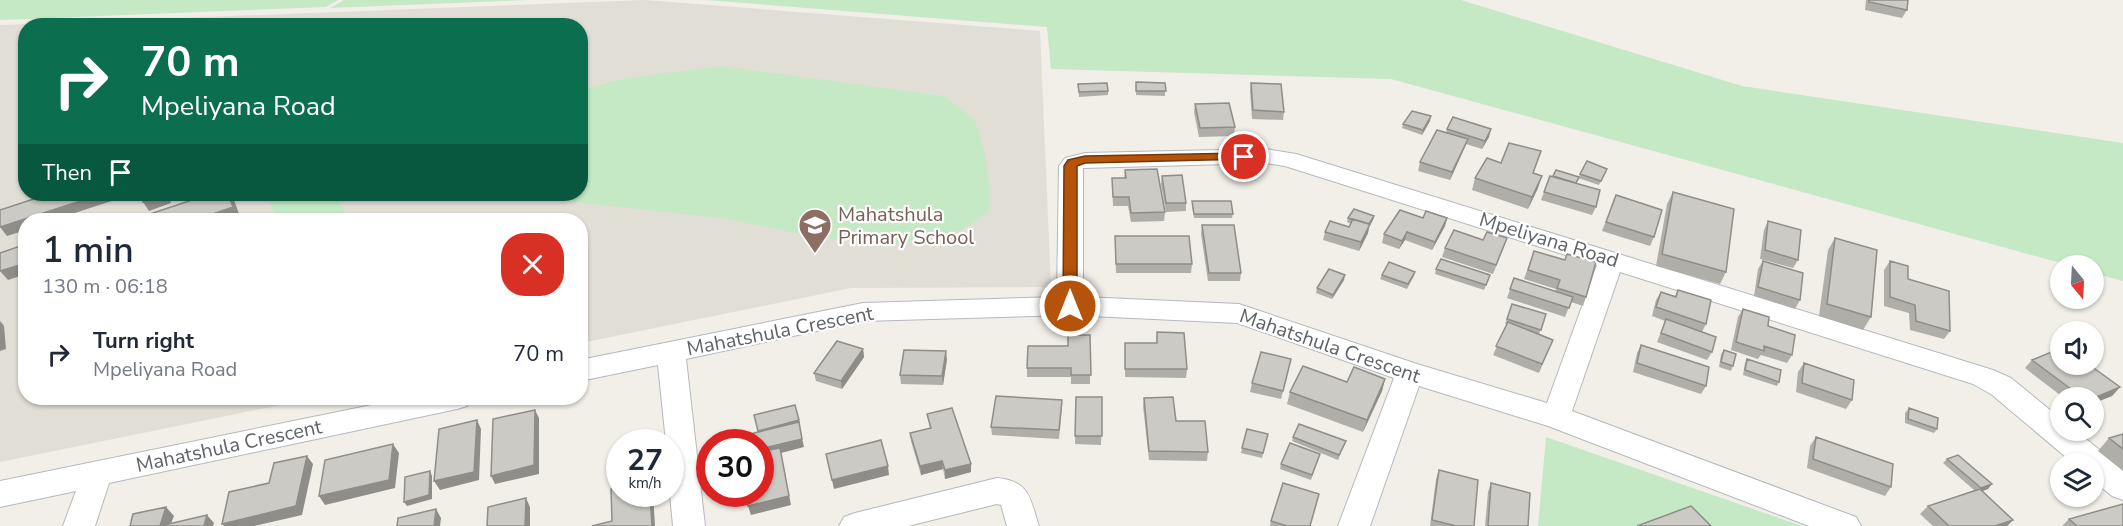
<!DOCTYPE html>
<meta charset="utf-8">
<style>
body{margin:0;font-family:"Nunito Sans",sans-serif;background:#f6f6f7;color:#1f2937;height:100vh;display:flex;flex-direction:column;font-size:22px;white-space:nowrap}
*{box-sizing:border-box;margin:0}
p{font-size:20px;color:#747a83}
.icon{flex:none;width:33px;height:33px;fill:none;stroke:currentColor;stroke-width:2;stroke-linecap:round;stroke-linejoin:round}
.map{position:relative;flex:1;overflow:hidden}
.panel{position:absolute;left:18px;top:213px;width:570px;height:192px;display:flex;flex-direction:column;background:#fff;border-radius:24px;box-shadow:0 2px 4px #0004}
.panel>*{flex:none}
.hud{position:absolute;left:18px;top:18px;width:570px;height:183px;border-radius:24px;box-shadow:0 2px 4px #0004;background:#0b6e4f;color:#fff;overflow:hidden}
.needle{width:39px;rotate:162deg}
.buttons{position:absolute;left:2050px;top:255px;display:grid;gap:12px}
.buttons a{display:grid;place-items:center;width:54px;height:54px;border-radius:50%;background:#fff;box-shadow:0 2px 4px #0004;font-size:30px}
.speed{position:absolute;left:606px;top:429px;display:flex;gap:12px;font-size:30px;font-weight:700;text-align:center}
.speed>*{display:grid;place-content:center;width:78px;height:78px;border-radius:50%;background:#fff;box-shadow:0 2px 4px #0004;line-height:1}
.speed small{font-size:15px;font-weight:400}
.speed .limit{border:9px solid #d22;background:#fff;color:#111}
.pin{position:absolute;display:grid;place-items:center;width:51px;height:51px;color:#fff;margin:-26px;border:3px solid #fff;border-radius:50%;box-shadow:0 2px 6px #0007}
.me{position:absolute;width:66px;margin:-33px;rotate:0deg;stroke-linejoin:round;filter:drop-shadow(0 0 4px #0008)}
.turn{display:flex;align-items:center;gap:21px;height:126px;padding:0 24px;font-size:27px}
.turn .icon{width:78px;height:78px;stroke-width:2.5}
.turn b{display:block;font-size:42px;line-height:51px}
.then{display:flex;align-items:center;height:57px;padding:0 24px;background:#0003;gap:12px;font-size:22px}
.round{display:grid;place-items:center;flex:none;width:63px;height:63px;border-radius:24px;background:#f6f6f7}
.overview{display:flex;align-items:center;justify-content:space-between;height:102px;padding:0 24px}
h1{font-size:36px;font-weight:600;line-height:45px}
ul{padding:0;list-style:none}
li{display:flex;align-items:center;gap:18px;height:78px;padding:0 24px}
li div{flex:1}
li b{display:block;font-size:22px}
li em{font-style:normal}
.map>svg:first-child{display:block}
</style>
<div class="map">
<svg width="2123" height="526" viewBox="0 0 2123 526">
<rect width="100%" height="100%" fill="#f1efe8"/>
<path fill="#e1ded6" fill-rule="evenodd" d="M645 0 1040 31 1051 287 851 288 581 343 580 220H26V398H315L0 462V25ZM26 26H580V194H26Z"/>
<path fill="#c5e8c5" d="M0 0H338L326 7 0 20Z
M344 0H527L330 8Z
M706 0H1461L1742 86 2123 143V281L2094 273V266L2068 265 1391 79 1051 69 1047 27Z
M721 66 944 96 975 120 984 150 990 190 989 211 962 230 886 246 805 235 727 219 557 200 538 194H580L581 90 626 78Z
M266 194H335L349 220H277Z
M1546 437 1802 526H1538Z"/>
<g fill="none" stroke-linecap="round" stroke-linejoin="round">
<defs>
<path id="minor" d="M1266 149 1296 154 1993 370 2011 378 2061 419V430H2075L2123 469V500L2112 496 2094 481V464H2074L1991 394 1973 384 1620 272 1572 411 1856 517 1861 526H1809L1548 426 1419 386 1370 526H1338L1394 378 1237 323 1070 315 863 321 686 359 705 526H673L670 494V442H666L658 365 580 381V360L863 303 1057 297 1059 166 1065 158 1085 153ZM1266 163 1285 166 1597 265 1547 403 1417 364 1239 304 1083 297V168Z
M406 398H471L467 406 457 409 109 483 95 526H63L76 491 0 507V481Z
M997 478C1030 481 1030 499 1039 526H1007L1001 505 997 504 908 526H839L844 517 855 513Z"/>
</defs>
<use href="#minor" stroke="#b5b8bc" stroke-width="2"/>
<use href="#minor" fill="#fff" fill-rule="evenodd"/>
</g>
<path fill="#afaea9" d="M1866 0H1908L1907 10 1902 18 1865 10Z
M1136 82 1165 83V96L1136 95Z
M1251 83 1284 112 1283 120 1252 119 1250 91Z
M1078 84 1108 91V95L1079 97Z
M1195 104 1235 127 1234 136 1199 137 1194 112Z
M1430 121 1422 135 1402 128 1403 124Z
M1447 129 1489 137 1482 149 1466 144 1450 180 1418 171 1420 162 1446 133Z
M1607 169 1599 185 1578 178 1576 183 1596 207 1592 215 1541 200 1550 176 1579 177 1580 174Z
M1125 170 1165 212 1164 221 1131 222 1128 206H1113L1112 178H1124Z
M1533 173 1538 188 1528 209 1472 190 1475 178Z
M1162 176 1186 203V211L1166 212 1161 184Z
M1673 192 1726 272 1720 284 1656 266 1667 204Z
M1616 195 1654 237 1650 246 1602 231Z
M1192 201 1233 214 1232 218H1194L1192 206Z
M1374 216 1373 220 1369 227 1368 233 1359 251 1323 240 1325 232 1349 227 1351 224 1347 222 1348 218Z
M1423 218H1447L1445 226 1432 250 1405 240 1399 249 1382 243 1384 234Z
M1768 221 1798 260 1793 268 1760 259 1764 230Z
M1202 225 1241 273 1240 281H1208L1201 234Z
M1115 236 1192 264 1191 273H1116Z
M1835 238 1871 317 1863 330 1819 316 1828 250Z
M1483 240 1504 247 1493 274 1442 257 1445 248Z
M1534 251 1586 297 1583 306 1571 302 1565 317 1507 298 1514 278 1555 291 1556 289 1524 279Z
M1763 261 1800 300 1795 309 1754 296 1758 269Z
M1890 261 1950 331 1944 339 1910 330 1909 313 1884 306V270Z
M1436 269 1490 275 1484 290 1435 274Z
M1415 272 1414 276 1407 289 1380 279 1382 275Z
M1344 280 1332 299 1316 293 1317 288Z
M1678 290 1706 324 1702 332 1712 352 1707 360 1657 342 1665 321 1652 316 1656 300 1661 292 1675 296Z
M1512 304 1546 314 1539 334 1553 340 1539 373 1493 355 1507 324H1505Z
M1743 309 1768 326 1792 355 1787 363 1761 355 1758 359 1731 350 1738 317Z
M1157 332 1187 369 1186 378 1125 377V343H1156Z
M1090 335V384H1071V377H1027V368L1068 346Z
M1641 345 1706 386 1701 394 1633 372 1637 353Z
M863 349 864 357 842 389 816 381 814 373Z
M1724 350 1733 366 1731 371 1719 367 1721 354Z
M947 359 943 385 901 384 900 375Z
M1291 359 1281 399 1250 392 1252 383Z
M1747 359 1779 382 1777 386 1743 375 1745 363Z
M2032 360 2120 387 2112 396 2094 403V398H2064L2025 368Z
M1804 363 1852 400 1846 409 1796 392 1798 372Z
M1385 379 1382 391 1363 432 1287 404 1290 392 1347 382Z
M1076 397H1102L1101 445 1075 444Z
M1144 398 1176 421 1208 452 1207 461 1149 460 1143 406Z
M1062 408 1059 439 992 435 991 427Z
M1909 408 1937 429 1934 433 1905 423V413Z
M927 414 971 472 945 479 943 469 921 475 911 441 910 433 930 428Z
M1268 434 1262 458 1241 453 1242 448Z
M2123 434V471L2098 451 2109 438Z
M1293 437 1344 446 1338 460 1292 441Z
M1816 437 1891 487 1885 496 1807 468 1810 446Z
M1320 454 1311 480 1280 469 1281 464Z
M1947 459 1988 489 1982 491 2013 520 2007 526H1933L1920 514 1928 506 1974 490 1943 463Z
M1439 470 1474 526H1430L1436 479Z
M1491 483 1528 526H1485L1488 492Z
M2069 519 2123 526H2062Z
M1271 521 1310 526H1270Z"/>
<path fill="#8f8d8a" d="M1431 116 1430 121 1422 135 1423 130Z
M1491 129 1489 137 1482 149 1485 141Z
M1468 139 1465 147 1450 180 1452 172Z
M1542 176 1538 188 1528 209 1532 197Z
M102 194H117L118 199 53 220H26V230L7 236 0 227Z
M165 194H168L171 203 149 211 143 202Z
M184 194H203L188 199Z
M228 194H230L234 200 241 219 237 220H195Z
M1374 216 1373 220 1369 227 1368 233 1359 251 1361 242 1369 225Z
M1447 218 1445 226 1432 250 1435 242Z
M1407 232 1405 240 1399 249 1402 241Z
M26 263V274L8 280 0 271Z
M1345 275 1344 280 1332 299 1333 295Z
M0 321 4 326 6 349 0 351Z
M863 349 864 357 842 389 841 381Z
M946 351 947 359 943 385 942 376Z
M1385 379 1382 391 1363 432 1367 420Z
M2120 387 2112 396 2094 403V398Z
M535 410 539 418V474L495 484 491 476Z
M477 420 481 429 479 480 440 490 434 481Z
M799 420 800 425H799L804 447 781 453 791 505 751 515 748 506 760 458 759 436 758 431Z
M393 444 399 453 395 488 325 505 319 496Z
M307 456 313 464 302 515 254 526H224L222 524Z
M942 461 943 469 921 475 920 466Z
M971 464V472L945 479V470Z
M888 466 889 475 834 489 832 480Z
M430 471 432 476V499L407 506 404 502Z
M1992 484 1988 489 1977 493 1981 488Z
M650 494H653L655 526H652Z
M526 498 530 507V526H525Z
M166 507 174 516 170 526H160Z
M436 509 441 518 440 526H434Z
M207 515 214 523 213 526H204Z
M2013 520 2007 526H1995Z"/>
<path fill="#cccac5" stroke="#8f8d8a" stroke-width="1.5" d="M1869 0H1908L1907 10 1869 2Z
M1136 82 1165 83 1166 91H1136Z
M1107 83 1108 91 1079 92 1078 84Z
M1251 83 1281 84 1284 112 1253 110Z
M1229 103 1235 127 1200 128 1195 104Z
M1412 111 1431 116 1423 130 1403 124Z
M1453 117 1491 129 1485 141 1447 129Z
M1437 130 1468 139 1452 172 1420 162Z
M1509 143 1541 151 1533 173 1542 176 1532 197 1475 178 1487 158 1501 163Z
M1587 161 1607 169 1601 181 1580 174Z
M1157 169 1165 212 1131 213 1129 197H1113L1112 178H1126L1125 170Z
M1556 170 1579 177 1576 183 1553 176Z
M1182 175 1186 203H1166L1162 176Z
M1550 176 1600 190 1596 207 1544 192Z
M1673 192 1734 209 1726 272 1662 254Z
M49 194H102L0 227V210Z
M141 194H165V195L143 202Z
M210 194H228L233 207 195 220H132Z
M1616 195 1662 210 1654 237 1606 222Z
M1192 201H1231L1233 214H1194Z
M1354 209 1374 216 1369 224 1348 218Z
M1400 210 1423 218 1426 211 1447 218 1435 242 1407 232 1402 241 1384 234Z
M114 214 116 220H96Z
M1353 219 1370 224 1361 242 1325 232 1330 221 1349 227Z
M1768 221 1801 230 1798 260 1765 250Z
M1202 225H1234L1241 273H1209Z
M1454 230 1483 240 1487 232 1507 238 1496 265 1445 248Z
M1115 236H1189L1192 264H1116Z
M1835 238 1877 250 1871 317 1827 304Z
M26 244V263L0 271V253Z
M1534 251 1565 260 1567 254 1596 262 1586 297 1557 288 1560 280 1528 270Z
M1441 259 1490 275 1486 285 1436 269Z
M1763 261 1803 273 1800 300 1758 287Z
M1890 261 1908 266V279L1949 291 1950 331 1916 321 1915 305 1890 297Z
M1389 262 1415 272 1408 284 1382 275Z
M1329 269 1345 275 1333 295 1317 288Z
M1514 278 1573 297 1569 308 1510 289Z
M1678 290 1711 300 1706 324 1656 307 1661 292 1676 297Z
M1512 304 1546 314 1541 330 1507 319Z
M1743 309 1769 317 1768 326 1795 335 1792 355 1764 346V351L1736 342Z
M1666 319 1716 337 1712 352 1661 333Z
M1508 322 1553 340 1542 364 1496 346Z
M1157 332 1184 333 1187 369H1125V343H1157Z
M1068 335H1090L1091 375H1071V368H1027L1028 346H1068Z
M837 341 863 349 841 381 814 373Z
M1641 345 1709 367 1706 386 1637 363Z
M2061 348V364H2088L2120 387 2094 398H2083L2032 360Z
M904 350 946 351 942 376 900 375Z
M1724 350 1736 354 1733 366 1721 362Z
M1261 352 1291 359 1283 391 1252 383Z
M1747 359 1781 370 1779 382 1745 370Z
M1804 363 1854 380 1852 400 1802 383Z
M1303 366 1347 382 1354 367 1385 379 1367 420 1290 392Z
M996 396 1062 400 1059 430 991 427Z
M1076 397H1102V436H1075Z
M1173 397 1176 421H1205L1208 452 1149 451 1144 398Z
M795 405 799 420 758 431 754 415Z
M952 408 971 464 945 470 942 461 920 466 910 433 931 428 927 414Z
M1909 408 1938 418 1937 429 1908 419Z
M535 410 534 465 491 476 493 419Z
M477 420 474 472 434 481 439 429Z
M799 422 802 439 760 449V442H739L738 437Z
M1299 424 1346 441 1339 455 1293 437Z
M1247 429 1268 434 1263 453 1242 448Z
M2123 434V449L2109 438Z
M1816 437 1893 464 1891 487 1813 459Z
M881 440 888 466 832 480 826 454Z
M1290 443 1320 454 1312 475 1281 464Z
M393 444 389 480 319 496 325 460Z
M780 448 789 496 748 506 746 494H760V452Z
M1958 455 1992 484 1981 488 1947 459Z
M307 456 296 506 222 524 229 492 269 483 274 463Z
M1439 470 1478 480 1474 526H1456L1432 520Z
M430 471 429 495 404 502 405 477Z
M1283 483 1319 494 1310 526H1287L1271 521Z
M1491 483 1530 493 1528 526H1488Z
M620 487V494H650L652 526H592L612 521 611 489Z
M1980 489 2013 520 1995 526H1949L1928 506Z
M526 498 525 526H487L488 507Z
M2123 504V526H2077L2069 519Z
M1691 506 1711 526H1637Z
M166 507 160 526 207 515 204 526H130L133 514Z
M436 509 434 526H397L398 518Z"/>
<path fill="#b45309" stroke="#753606" stroke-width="1.5" d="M1244 153 1250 157 1248 159 1085 163 1077 166V306L1075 310H1065L1063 306 1064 166 1068 160 1085 156Z"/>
<defs>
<symbol id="school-pin" viewBox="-11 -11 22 30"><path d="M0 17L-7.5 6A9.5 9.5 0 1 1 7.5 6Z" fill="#8d6e63" stroke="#fff"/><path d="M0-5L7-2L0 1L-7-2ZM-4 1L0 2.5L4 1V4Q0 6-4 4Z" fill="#fff"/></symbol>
</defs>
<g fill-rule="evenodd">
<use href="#school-pin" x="796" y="206" width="38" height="52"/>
</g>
<g text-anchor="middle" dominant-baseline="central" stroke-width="4.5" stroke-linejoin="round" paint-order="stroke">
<g font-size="20" fill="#785e54" stroke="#fff" text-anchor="start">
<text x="838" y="214">Mahatshula<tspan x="838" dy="23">Primary School</tspan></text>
</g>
<g font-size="20" fill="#5f6368" stroke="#fff">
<text transform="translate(1549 240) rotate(17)">Mpeliyana Road</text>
<text transform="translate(780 331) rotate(-11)">Mahatshula Crescent</text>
<text transform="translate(1330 346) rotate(19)">Mahatshula Crescent</text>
<text transform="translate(229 446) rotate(-12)">Mahatshula Crescent</text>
</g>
</g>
</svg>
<div class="buttons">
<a><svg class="needle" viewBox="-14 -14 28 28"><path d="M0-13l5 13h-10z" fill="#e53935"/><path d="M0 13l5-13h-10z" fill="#747a83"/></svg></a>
<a><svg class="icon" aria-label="sound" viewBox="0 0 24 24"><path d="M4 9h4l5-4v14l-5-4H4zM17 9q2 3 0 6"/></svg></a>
<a><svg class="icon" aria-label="search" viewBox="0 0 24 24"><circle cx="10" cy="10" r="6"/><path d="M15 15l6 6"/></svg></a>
<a><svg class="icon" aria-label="layers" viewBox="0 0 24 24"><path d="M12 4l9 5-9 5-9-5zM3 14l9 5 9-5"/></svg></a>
</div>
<div class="speed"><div>27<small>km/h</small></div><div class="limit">30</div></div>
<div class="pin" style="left:1244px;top:157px;background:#d93025"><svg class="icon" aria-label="arrive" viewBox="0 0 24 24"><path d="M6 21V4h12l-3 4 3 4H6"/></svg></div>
<svg class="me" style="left:1070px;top:306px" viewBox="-20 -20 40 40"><circle r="17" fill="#b45309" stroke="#fff" stroke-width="3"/><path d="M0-11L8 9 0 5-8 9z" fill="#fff"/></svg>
<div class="hud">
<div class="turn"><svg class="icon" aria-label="right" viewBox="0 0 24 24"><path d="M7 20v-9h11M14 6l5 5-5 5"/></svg><div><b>70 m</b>Mpeliyana Road</div></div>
<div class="then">Then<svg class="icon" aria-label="arrive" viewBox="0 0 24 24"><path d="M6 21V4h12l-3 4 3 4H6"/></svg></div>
</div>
<section class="panel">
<div class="overview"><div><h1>1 min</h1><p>130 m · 06:18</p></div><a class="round" style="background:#d93025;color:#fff"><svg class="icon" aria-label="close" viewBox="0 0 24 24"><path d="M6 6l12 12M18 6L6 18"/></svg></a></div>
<ul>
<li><svg class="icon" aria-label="right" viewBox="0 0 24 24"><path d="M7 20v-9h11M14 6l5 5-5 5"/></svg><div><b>Turn right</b><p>Mpeliyana Road</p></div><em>70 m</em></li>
</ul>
</section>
</div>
